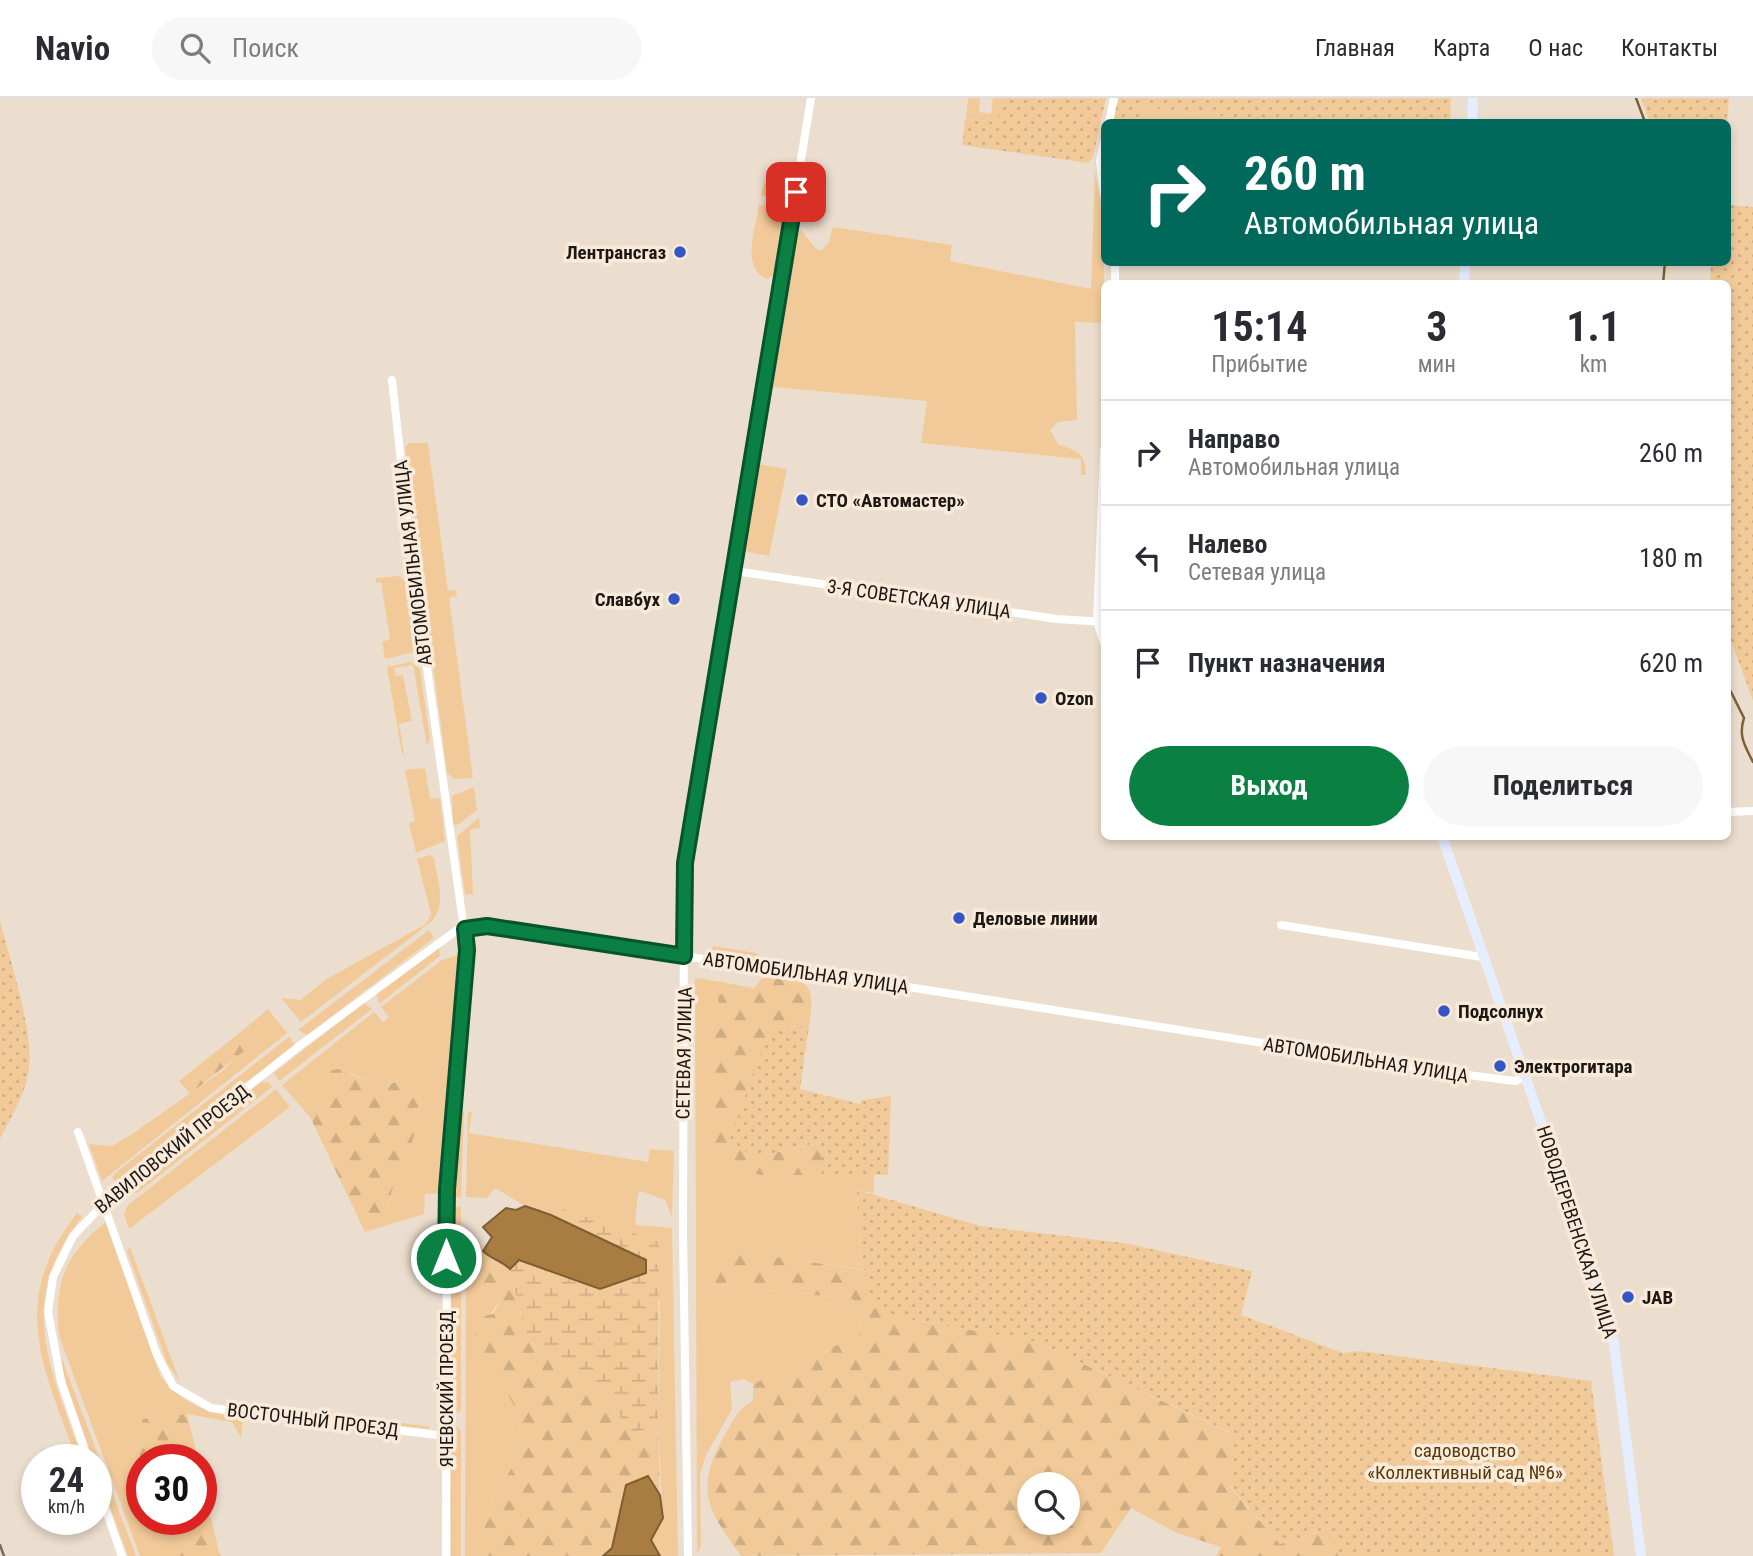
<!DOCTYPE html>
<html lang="ru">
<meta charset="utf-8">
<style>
body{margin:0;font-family:"Roboto Condensed",sans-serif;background:#f7f7f7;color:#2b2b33;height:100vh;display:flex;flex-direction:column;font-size:26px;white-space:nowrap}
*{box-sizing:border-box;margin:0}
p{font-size:23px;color:#7c7c81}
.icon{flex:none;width:38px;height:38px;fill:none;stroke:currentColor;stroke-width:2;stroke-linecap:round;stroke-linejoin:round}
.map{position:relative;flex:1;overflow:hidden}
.drawer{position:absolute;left:1101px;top:182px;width:630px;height:560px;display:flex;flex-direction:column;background:#fff;border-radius:10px;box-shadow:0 4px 10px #0003}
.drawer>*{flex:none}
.guide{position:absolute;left:1101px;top:21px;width:630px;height:147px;border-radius:10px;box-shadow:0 4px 10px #0003;background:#00695c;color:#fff;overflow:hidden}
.tools{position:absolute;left:1017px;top:1374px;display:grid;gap:14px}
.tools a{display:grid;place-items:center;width:63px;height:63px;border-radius:50%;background:#fff;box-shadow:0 4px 10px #0003;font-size:35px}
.speed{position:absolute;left:21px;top:1346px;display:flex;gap:14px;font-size:35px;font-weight:700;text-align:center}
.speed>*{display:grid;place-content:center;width:91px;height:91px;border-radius:50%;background:#fff;box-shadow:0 4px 10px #0003;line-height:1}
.speed small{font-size:18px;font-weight:400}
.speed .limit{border:10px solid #d22;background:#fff;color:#111}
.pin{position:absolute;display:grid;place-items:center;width:60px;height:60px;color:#fff;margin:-30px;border-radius:14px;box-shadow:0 4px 10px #0006}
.me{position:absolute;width:77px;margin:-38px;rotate:0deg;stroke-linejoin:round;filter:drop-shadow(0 0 5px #0008)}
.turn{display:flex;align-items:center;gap:24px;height:147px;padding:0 28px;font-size:32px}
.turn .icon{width:91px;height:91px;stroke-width:2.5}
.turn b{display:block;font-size:49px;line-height:60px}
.eta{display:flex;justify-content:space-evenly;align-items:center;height:119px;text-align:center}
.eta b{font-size:42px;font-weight:700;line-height:49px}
.cta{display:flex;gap:14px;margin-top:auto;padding:14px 28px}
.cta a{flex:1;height:80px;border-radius:42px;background:#0b8043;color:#fff;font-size:28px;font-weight:700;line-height:80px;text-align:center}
.cta a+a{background:#f7f7f7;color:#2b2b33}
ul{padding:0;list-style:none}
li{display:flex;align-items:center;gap:21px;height:105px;padding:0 28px;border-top:2px solid #e1e1e2}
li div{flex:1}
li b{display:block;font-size:26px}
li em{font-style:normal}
header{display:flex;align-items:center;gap:42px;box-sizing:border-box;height:98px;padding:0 35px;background:#fff;border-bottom:2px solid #e1e1e2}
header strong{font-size:33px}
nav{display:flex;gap:38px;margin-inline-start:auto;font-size:24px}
.search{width:490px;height:63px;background:#f7f7f7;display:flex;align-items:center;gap:18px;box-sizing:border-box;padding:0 24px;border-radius:38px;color:#7c7c81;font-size:26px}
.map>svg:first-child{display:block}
</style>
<header>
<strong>Navio</strong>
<div class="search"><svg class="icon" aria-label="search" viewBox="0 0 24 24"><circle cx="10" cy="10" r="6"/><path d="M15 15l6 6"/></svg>Поиск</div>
<nav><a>Главная</a><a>Карта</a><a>О нас</a><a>Контакты</a></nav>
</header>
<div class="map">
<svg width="1753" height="1458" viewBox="0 0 1753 1458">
<defs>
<pattern id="forest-firs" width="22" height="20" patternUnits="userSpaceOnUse" patternTransform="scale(1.75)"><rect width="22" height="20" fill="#f2ca99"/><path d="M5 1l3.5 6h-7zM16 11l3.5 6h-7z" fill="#cfad83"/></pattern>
<pattern id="wetland-marsh" width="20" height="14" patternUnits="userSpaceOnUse" patternTransform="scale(1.75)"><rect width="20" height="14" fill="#f2ca99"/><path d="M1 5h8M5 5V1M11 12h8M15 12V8" fill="none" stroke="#cfad83"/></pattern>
<pattern id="garden-dots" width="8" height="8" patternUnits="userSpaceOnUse" patternTransform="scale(1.75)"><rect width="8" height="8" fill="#f2ca99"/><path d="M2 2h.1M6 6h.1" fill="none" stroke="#cfad83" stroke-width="1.8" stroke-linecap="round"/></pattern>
</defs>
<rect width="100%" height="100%" fill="#ecdece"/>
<path fill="#f2ca99" d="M968 0H980L979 14 991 16 993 1 985 0H1000L997 24 966 21Z
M1143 9 1241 20V24H1133Z
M1095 73 1104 127V225L1075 224 1077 322 1058 324 1050 332 1059 347C1079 353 1085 355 1086 377H1081V361L921 345 927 303 773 289 795 134 801 132 816 151 821 152 828 146 833 129 952 147 950 163 1091 191Z
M775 77 785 78 790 85 775 176 767 181C740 170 756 129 759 107L767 108 768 99 761 98C762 88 766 81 775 77Z
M409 345H428L448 493 456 492 457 498 449 500 473 680 454 681 447 675 405 350Z
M758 366 787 371 769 458 744 453Z
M399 478 408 485 417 550 414 554 385 561 382 544 390 541 381 484 376 485V480Z
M411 564 420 571 430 641 427 648 413 567 394 570 396 578 403 577 412 623 399 626 404 655 402 656 387 569Z
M425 670 430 701 440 700 445 743 416 755 409 725 415 723 405 672Z
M474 689 477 712 459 726 453 727 452 698Z
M479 720 480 730 470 731 473 796 465 797 457 738Z
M430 757 434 761C437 780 447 806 432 823L301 924 281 900 301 902 325 882 426 826 431 816 417 761Z
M429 832 434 840 307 937 298 932Z
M713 848 756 855 768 864 710 858Z
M439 849 440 858 379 906 376 895Z
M461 856 442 1096H425L424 1116 365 1134 382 1125 387 1118 392 1092 414 1037 413 1024 422 1002 397 982 383 990 351 975 323 981 321 1001 310 1019 282 987 374 914 383 924 389 919 381 909 442 862Z
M699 880 754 890 727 892 708 950 718 987 707 1039 761 1077H874V1095L857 1092 861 1171 710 1150V1186L853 1201 861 1236 753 1286 743 1281 730 1284 732 1311 706 1357 700 1376 701 1449 697 1455 695 881Z
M364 905 372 911 279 983 274 975Z
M268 911 287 935 102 1083 89 1046 112 1048 135 1034 225 971 252 940 248 928Z
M290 938 294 947 117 1086 112 1079 119 1072Z
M261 984H268L272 989 137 1095 123 1093Z
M276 991 290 1009 129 1131 124 1116 127 1108Z
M457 1014H464L461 1100 452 1097Z
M468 1014H472L469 1035 648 1064 650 1051 674 1053 672 1119 665 1102 641 1093 638 1096 635 1124 637 1127 672 1130 678 1458H660L651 1442 663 1420 658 1325 660 1203 551 1107 533 1113 495 1090 487 1100 466 1099Z
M461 1108V1312L451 1320V1117L453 1110Z
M77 1115 82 1119C14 1204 51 1271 83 1362L77 1361C42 1267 8 1204 77 1115Z
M106 1124 161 1279C183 1305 205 1315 238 1319L243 1323 241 1340 232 1324 187 1316 134 1343 142 1363V1421H163L176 1458H140L59 1238C54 1185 64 1157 106 1124Z
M466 1131 492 1162 482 1166 483 1190 500 1202 475 1239 520 1317 518 1360 494 1398 476 1458H465Z
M130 1149 180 1284 167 1265 127 1153Z
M57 1248 136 1458H128L96 1371V1362L93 1361 65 1282Z
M277 1309 425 1328H429V1331L281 1314Z
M450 1324 461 1332V1458H451Z"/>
<path fill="url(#forest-firs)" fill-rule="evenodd" d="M762 880C806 880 817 881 809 928L770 929 765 1057 822 1044V1077H761L719 1067 707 1039 718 987 708 951 719 912 718 898 727 892 754 890Z
M248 928 252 940 249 949 190 996 179 983Z
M339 971 383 990 411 976 424 982 422 1002 413 1024 414 1037 411 1049 392 1092 387 1118 382 1125 365 1134 310 1019 321 1001 323 981 332 972Z
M710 1149 870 1173 887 1217 1037 1244 1234 1337 1230 1389 1280 1446 1330 1430 1339 1458H1216L1221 1449 1177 1435 1131 1410 1101 1455 741 1458C706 1410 694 1390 726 1335 734 1321 738 1311 753 1303V1286L861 1236 853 1201 710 1186ZM1029 1386H1068V1424H1029Z
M492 1162 503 1164 510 1171 527 1242 600 1295 635 1336 658 1325 660 1397 648 1378 620 1420 612 1450 603 1458H476L494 1398 518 1360 520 1318 475 1239 476 1220 493 1216 500 1202 483 1190 477 1177 481 1166Z
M187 1316 198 1361 142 1363 134 1343 143 1321Z
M201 1377 220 1458H176L163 1421H201Z"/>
<path fill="url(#wetland-marsh)" d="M551 1107 659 1144 658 1325 635 1336 600 1295 527 1242 510 1171 519 1162 600 1191 551 1117 533 1113Z"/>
<path fill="url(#garden-dots)" d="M1000 0H1106L1093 59 1088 65 962 47 965 21 997 24Z
M1119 0H1451L1450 24H1241L1240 20 1143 9 1141 24H1111Z
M1641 0H1729L1727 28V24H1650Z
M1727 107 1753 109V603L1727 531V186L1710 185 1711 165 1727 164Z
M0 823C10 863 36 938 28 977 24 1000 10 1020 0 1041Z
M809 928 800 991 860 1006 862 1002 891 998 888 1077H822L821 1044 765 1057 727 1049 770 929Z
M857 1092 981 1128 1124 1145 1252 1173 1241 1217 1343 1255 1359 1253 1591 1283 1614 1458H1339L1329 1430 1280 1446 1230 1388 1233 1336 1037 1244 887 1217 867 1192 870 1173 861 1171Z"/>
<path fill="#a97c41" stroke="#7f5e33" stroke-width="2" d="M525 1108 551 1117 646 1162V1175L600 1191 519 1162 510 1171C501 1162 492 1162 483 1153L492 1139 483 1129 506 1110 516 1112Z
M648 1378 660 1397 663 1420 651 1442 660 1458H603L612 1450 626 1387Z"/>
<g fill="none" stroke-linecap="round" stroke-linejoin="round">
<path stroke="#7f5e33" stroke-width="2.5" d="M1636 0 1645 24
M1663 186 1665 164
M1727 586 1744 620C1738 638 1745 648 1753 664"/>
<path stroke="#fff" stroke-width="8" d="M1109 24 1114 0
M1104 44 1100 63 1104 95
M1115 186V164
M392 282 413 471 467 852 447 1091 446 1458
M1104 352 1097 523 1104 545
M735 473 1057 521 1104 524
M1727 714 1753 713
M1281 827 1482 859
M78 1034 157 1257 173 1288 211 1310 446 1338
M88 1362 61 1283 48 1214 53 1179 73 1138 119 1090 302 946 457 832 487 829 764 870 826 876 1452 975 1515 983 1526 979
M96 1384 122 1458
M688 1458 683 1136 684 779 811 0"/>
<path stroke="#e6edff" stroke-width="10" d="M1472 24 1473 0
M1464 186 1465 164
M1442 738 1605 1209 1614 1246 1641 1458"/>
<path stroke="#756c62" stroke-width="2.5" d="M0 1447 4 1458"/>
</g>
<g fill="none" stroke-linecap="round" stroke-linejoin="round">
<defs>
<path id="route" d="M446 1160 447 1091 467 852 465 831 487 828 684 858 685 765 796 94"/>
</defs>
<use href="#route" stroke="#07532c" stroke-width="18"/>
<use href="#route" stroke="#0b8043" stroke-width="12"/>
</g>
<g fill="#3554c5" stroke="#f9ebdb" stroke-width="2.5">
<circle cx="680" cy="154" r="7"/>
<circle cx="802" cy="402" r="7"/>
<circle cx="674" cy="501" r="7"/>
<circle cx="1041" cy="600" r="7"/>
<circle cx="959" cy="820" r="7"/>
<circle cx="1444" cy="913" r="7"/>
<circle cx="1500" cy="968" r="7"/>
<circle cx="1628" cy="1199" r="7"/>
</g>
<g text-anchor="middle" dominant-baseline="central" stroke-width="7" stroke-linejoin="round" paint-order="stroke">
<g font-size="19" font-weight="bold" fill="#1d1812" stroke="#f9ebdb" text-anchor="start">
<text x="666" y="154" text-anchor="end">Лентрансгаз</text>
<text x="816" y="402">СТО «Автомастер»</text>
<text x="660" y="501" text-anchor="end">Славбух</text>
<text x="1055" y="600">Ozon</text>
<text x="973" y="820">Деловые линии</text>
<text x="1458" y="913">Подсолнух</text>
<text x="1514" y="968">Электрогитара</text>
<text x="1642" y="1199">JAB</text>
</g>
<g font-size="19" fill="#1d1812" stroke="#f9ebdb">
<text transform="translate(413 465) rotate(-97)">АВТОМОБИЛЬНАЯ УЛИЦА</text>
<text transform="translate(919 501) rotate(8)">3-Я СОВЕТСКАЯ УЛИЦА</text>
<text transform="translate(806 875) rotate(8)">АВТОМОБИЛЬНАЯ УЛИЦА</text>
<text transform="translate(684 955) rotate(-89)">СЕТЕВАЯ УЛИЦА</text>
<text transform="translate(1366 962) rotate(9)">АВТОМОБИЛЬНАЯ УЛИЦА</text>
<text transform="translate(172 1051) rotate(-39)">ВАВИЛОВСКИЙ ПРОЕЗД</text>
<text transform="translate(1577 1134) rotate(72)">НОВОДЕРЕВЕНСКАЯ УЛИЦА</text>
<text transform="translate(446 1291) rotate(-90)">ЯЧЕВСКИЙ ПРОЕЗД</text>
<text transform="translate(313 1322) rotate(7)">ВОСТОЧНЫЙ ПРОЕЗД</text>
</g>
<g font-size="19" fill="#583907" stroke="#f9ebdb">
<text x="1465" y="1352">садоводство<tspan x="1465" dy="22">«Коллективный сад №6»</tspan></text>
</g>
</g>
</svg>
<div class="tools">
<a><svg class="icon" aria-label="search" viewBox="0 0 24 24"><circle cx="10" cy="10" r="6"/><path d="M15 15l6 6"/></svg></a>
</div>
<div class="speed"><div>24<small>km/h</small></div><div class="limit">30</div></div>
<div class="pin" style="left:796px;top:94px;background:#d93025"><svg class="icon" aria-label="arrive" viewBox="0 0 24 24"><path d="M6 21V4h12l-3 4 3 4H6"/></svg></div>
<svg class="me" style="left:446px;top:1160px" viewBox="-20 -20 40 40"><circle r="17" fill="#0b8043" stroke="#fff" stroke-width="3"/><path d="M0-11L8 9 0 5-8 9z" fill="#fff"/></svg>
<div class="guide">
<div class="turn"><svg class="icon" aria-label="right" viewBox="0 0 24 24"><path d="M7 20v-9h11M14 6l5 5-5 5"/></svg><div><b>260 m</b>Автомобильная улица</div></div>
</div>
<section class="drawer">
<div class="eta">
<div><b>15:14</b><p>Прибытие</p></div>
<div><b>3</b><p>мин</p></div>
<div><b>1.1</b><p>km</p></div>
</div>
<ul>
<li><svg class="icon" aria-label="right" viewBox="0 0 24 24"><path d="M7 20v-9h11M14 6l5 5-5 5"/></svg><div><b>Направо</b><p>Автомобильная улица</p></div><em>260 m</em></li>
<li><svg class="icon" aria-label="left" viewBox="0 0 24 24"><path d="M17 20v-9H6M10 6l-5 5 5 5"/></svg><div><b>Налево</b><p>Сетевая улица</p></div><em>180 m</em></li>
<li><svg class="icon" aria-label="arrive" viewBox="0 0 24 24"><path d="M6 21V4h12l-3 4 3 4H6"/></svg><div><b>Пункт назначения</b></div><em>620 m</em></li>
</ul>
<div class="cta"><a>Выход</a><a>Поделиться</a></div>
</section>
</div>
